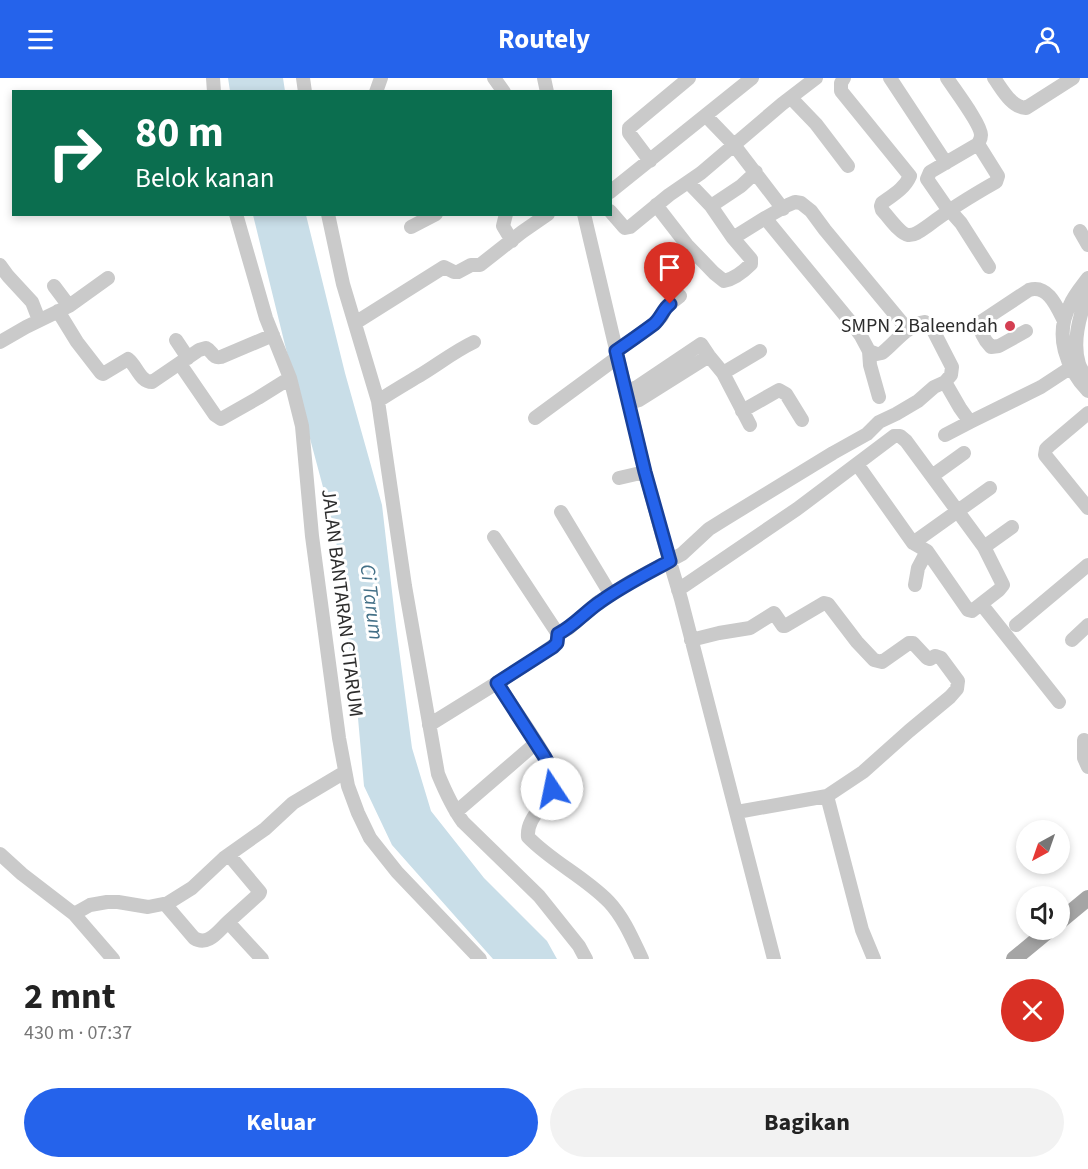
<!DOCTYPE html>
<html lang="id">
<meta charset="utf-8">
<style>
body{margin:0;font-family:"Source Sans 3",sans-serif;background:#f2f2f2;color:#222;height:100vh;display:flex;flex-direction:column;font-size:22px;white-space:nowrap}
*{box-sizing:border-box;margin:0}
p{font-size:20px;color:#767676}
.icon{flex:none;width:33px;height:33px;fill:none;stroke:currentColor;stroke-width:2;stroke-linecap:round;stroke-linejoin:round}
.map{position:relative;height:881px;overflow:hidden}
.drawer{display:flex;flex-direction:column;background:#fff;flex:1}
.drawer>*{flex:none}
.banner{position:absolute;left:12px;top:12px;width:600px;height:126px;border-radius:0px;box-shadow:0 3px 9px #0003;background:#0b6e4f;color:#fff;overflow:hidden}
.needle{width:39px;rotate:220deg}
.tools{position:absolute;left:1016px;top:742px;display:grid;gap:12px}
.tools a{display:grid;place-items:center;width:54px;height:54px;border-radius:50%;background:#fff;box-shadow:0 3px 9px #0003;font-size:30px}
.pin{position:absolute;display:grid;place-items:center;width:51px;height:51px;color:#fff;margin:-62px -26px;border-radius:50% 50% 50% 0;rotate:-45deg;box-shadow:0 0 6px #0007}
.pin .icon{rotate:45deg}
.me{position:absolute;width:66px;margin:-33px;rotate:349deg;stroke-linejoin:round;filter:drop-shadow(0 0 4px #0008)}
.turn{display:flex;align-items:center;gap:21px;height:126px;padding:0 24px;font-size:27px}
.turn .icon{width:78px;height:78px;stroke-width:2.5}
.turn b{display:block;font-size:42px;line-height:51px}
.round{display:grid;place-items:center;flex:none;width:63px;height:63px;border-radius:32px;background:#f2f2f2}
.overview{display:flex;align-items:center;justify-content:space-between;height:102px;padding:0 24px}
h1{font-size:36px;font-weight:700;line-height:45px}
.cta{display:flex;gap:12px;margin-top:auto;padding:12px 24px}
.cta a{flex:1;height:69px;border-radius:36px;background:#2563eb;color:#fff;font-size:24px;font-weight:700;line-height:69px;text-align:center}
.cta a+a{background:#f2f2f2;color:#222}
header{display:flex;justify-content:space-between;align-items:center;height:78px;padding:0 24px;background:#2563eb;color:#fff;font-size:27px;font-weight:700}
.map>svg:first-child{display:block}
</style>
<header><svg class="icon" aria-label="menu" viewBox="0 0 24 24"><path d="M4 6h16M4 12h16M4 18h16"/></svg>Routely<svg class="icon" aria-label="person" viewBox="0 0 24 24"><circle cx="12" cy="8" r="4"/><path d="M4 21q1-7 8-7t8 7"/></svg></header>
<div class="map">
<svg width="1088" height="881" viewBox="0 0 1088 881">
<rect width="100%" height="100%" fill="#fff"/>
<path fill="#c9dee8" d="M228 0H283L285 13H230Z
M253 137H306L345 295 382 427 396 548 412 670 431 733 484 800 547 863 557 881H493L392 767 364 708 358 640 335 454 285 267Z"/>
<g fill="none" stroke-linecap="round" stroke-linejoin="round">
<path stroke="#cacaca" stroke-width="14" d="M213 0 214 14
M303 0 305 14
M494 0 504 14
M544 0 547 14
M844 0 841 5V13L910 98C905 110 893 117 882 125L881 128 882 132C888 138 900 156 908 157 915 158 923 151 929 147 950 131 973 117 996 104L998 98 978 66
M890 0 946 85
M947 0C954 11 981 46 981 57 981 61 980 62 978 66L930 94 927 101 945 127 961 145 989 189
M994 0C1002 11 1011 29 1026 30L1073 0
M376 14 381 0
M791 20 816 46 848 88
M706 38 734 67 783 131
M650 83 629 55V50L689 0
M688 104 711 128 733 160
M610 114 752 0
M656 127 687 167 714 195 724 203C734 201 744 193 751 186V181L733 160 765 140 788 127 795 124 801 125 811 133 825 152 908 252
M711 128 741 108 756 94
M610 133 623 148 625 150 630 149 669 117 701 95 782 26 816 0
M236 136 266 240 290 300 302 348 312 458 339 660 348 708 358 735 370 760 397 794 480 881
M328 136 343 206 378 323 405 508 438 696C445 713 452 729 463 744L539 818 579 868 586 881
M506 136 503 148 512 163
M584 136 645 394 662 457 681 521 774 881
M411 149 436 136
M1080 153 1088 167
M0 187 8 198 32 224 39 242
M1088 200C1082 208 1074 217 1070 227 1054 257 1066 290 1088 313
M54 208 69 228
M1088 216C1080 236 1072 264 1079 286 1081 292 1085 297 1088 303
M58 233 77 264 101 295 103 296 128 281C137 288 140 304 152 304L199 272 206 270C213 273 212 281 221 279L273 257
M355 245 444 189 454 194H458L471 187H480L522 154 548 136
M1026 253 999 268 991 269C985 263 977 251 982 243L1029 212C1048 206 1057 229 1064 243
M176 262 188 280
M0 264 26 249 69 228 108 200
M617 273 655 245 662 238 666 229 680 218
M869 273 870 287 879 319
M180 286 215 337 221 341 258 320 290 300
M723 295 760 273
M945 304 960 330 970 344 1041 309 1070 290
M626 313 637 309 701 266 709 278 723 295 750 347
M378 323C393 313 407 305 422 296 440 285 455 273 474 264
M629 325 639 322 709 278
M742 333 779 312 786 316 802 342
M535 340 618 279
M945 357 970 344
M932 398 964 375
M619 400 645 394
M1088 430 1045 377 1046 371 1049 368 1088 335
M561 434 611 517
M913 465 990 410
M984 469 1012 449
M915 507 918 490 927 473
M678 512 797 431 894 358H900L906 363 984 469 1003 507 999 512 972 533 968 532 927 473 913 465 857 386
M982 527 1059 624
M1016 547 1088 487
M558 556 569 550 597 525 630 504 682 476 709 451 725 441 833 375 867 356 879 344 896 336 918 323 934 309 945 304 951 297 952 289 932 250 925 244C908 246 895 265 882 275L877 276 869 273 861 258 853 247 765 140
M691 562 719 555 750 550 774 535 783 548H785L824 525 828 526 857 564 874 582 882 584 909 565H913L927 580 930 581 935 578 941 580 958 603 957 611 950 619 909 653 863 694 827 718 737 734
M1072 562 1088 547
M497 605C508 622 554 686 555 701 555 702 553 709 553 710 546 727 526 740 528 759 552 784 585 799 609 824 624 840 633 862 642 881
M429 647 524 588 557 565 558 556 494 459
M1084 662V680L1088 689
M827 718 862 852 874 881
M456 734 536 665
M0 776 22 796 74 836 90 827 107 824H118L148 829 168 825 192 810 224 780 265 751 293 725 345 694
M229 777 260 814 259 816 228 844 262 881
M165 826 194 860C208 869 218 853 228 844
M74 836 113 881"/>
<path stroke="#a5a5a5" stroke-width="16" d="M1059 844 1088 820
M1014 881 1049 852"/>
</g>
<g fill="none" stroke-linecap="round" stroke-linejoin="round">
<defs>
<path id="route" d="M552 711 555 701 553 694 544 678 497 605 553 569 557 565 558 556C575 547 585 534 600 524 622 508 646 496 670 483L645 394 616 273C629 264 642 255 654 246 661 240 663 231 670 226"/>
</defs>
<use href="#route" stroke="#184099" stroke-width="15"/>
<use href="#route" stroke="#2563eb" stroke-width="10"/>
</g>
<circle fill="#d43f52" stroke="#fff" stroke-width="2" cx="1010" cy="248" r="6"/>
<g text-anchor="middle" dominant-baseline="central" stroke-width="6" stroke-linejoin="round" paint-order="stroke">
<g font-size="20" fill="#2d2d2d" stroke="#fff" text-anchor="end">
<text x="998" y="248">SMPN 2 Baleendah</text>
</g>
<g font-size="20" fill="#2d2d2d" stroke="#fff">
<text transform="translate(342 525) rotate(83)">JALAN BANTARAN CITARUM</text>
</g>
<g font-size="21" font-style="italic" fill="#437087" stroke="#fff">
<text transform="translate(372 524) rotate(83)">Ci Tarum</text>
</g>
</g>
</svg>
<div class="tools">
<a><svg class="needle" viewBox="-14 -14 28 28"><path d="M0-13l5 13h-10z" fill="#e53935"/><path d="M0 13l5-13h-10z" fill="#767676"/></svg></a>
<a><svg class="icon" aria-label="sound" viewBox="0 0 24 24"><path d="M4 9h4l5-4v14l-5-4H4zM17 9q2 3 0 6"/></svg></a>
</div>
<div class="pin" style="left:670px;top:226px;background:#d93025"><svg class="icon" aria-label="arrive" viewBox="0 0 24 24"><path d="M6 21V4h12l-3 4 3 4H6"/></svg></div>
<svg class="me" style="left:552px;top:711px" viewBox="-20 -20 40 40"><circle r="19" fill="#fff"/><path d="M0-13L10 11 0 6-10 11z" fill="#2563eb"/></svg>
<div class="banner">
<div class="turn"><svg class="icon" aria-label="right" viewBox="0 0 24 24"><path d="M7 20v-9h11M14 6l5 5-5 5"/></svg><div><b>80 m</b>Belok kanan</div></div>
</div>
</div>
<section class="drawer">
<div class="overview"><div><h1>2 mnt</h1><p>430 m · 07:37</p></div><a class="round" style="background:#d93025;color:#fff"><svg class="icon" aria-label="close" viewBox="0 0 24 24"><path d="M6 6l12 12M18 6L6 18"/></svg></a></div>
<div class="cta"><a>Keluar</a><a>Bagikan</a></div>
</section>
